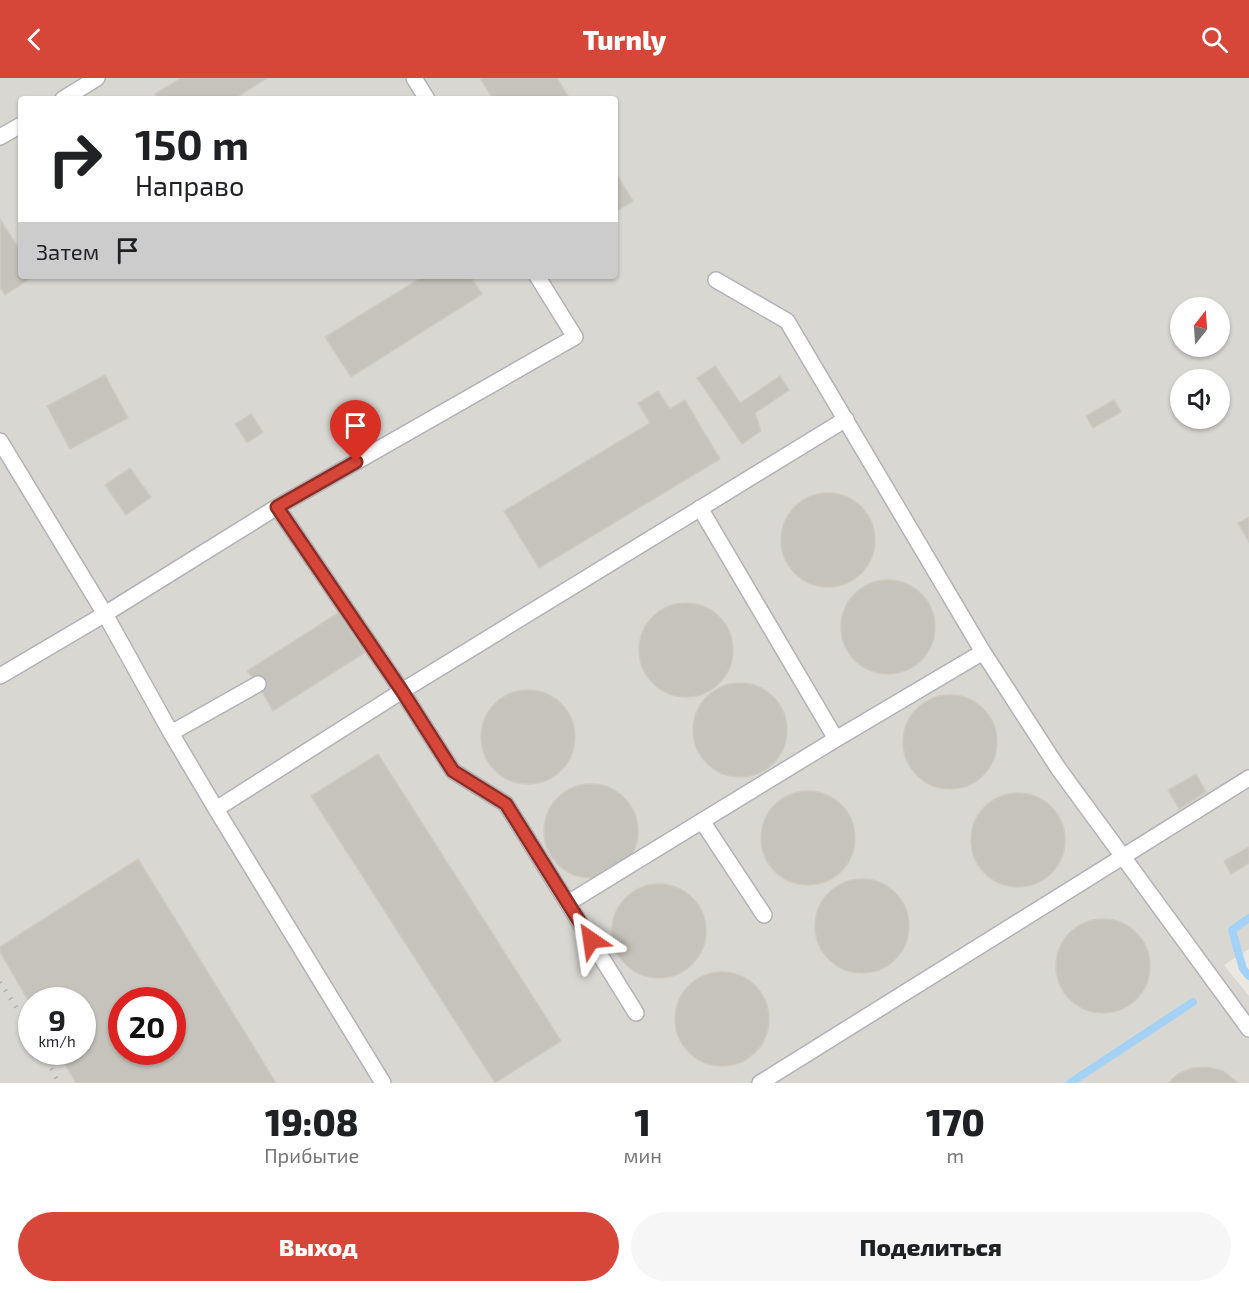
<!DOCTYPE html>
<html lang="ru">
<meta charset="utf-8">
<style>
body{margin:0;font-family:"Exo 2",sans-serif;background:#f6f6f6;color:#202124;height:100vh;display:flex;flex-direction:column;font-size:22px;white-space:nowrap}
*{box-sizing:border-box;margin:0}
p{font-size:20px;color:#757577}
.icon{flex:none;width:33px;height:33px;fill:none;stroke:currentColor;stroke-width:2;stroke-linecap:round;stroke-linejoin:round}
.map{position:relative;height:1005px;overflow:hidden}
.panel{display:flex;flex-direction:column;background:#fff;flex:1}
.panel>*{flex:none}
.guide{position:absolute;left:18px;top:18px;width:600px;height:183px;border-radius:6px;box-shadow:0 2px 4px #0004;background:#fff;color:#202124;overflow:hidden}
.needle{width:39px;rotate:17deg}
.tools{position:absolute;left:1170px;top:219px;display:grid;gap:12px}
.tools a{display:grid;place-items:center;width:60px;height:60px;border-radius:50%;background:#fff;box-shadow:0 2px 4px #0004;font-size:30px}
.speed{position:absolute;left:18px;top:909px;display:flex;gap:12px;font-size:30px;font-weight:700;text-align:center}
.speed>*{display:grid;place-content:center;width:78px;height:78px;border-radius:50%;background:#fff;box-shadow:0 2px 4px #0004;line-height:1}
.speed small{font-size:15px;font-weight:400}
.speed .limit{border:9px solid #d22;background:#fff;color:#111}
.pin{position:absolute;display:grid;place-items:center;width:51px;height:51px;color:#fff;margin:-62px -26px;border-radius:50% 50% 50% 0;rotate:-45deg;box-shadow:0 0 6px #0007}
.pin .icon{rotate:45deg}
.me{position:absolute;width:66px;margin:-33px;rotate:328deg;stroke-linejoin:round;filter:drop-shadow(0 0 4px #0008)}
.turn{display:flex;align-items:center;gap:21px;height:126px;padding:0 18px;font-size:27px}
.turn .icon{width:78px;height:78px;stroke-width:2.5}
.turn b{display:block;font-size:42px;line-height:51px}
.then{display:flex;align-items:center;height:57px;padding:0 18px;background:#0003;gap:12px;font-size:22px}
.eta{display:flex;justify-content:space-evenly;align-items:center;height:102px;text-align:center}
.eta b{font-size:36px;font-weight:800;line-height:42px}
.action{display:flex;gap:12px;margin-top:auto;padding:12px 18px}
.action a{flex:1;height:69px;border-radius:36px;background:#d74739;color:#fff;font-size:24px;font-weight:800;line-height:69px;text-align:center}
.action a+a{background:#f6f6f6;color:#202124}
header{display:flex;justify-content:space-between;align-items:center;height:78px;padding:0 18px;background:#d74739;color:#fff;font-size:27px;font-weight:800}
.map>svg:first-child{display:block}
</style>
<header><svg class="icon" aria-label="back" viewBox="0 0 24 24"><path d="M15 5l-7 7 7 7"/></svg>Turnly<svg class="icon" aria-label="search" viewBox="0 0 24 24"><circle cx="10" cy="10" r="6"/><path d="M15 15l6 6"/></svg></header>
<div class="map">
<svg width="1249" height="1005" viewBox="0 0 1249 1005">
<rect width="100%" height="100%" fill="#eae8e0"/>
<path fill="#d9d7d2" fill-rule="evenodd" d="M0 0H1249V871L1224 887 1249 918V1005H0ZM21 21H615V198H21ZM1180 230H1220V268H1180ZM1180 302H1220V340H1180ZM32 922H82V974H32ZM122 922H172V974H122Z"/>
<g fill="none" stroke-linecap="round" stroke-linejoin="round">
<path stroke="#a4d2f6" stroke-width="8" d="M1249 840 1232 852 1243 891 1249 898
M1070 1005 1193 924"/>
</g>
<path fill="#c6c3bc" stroke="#cecabf" stroke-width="1.5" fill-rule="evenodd" d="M181 0H267L234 21H158L155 16Z
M480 0H557L570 21H493Z
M615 94 633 123 615 134Z
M0 141 21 174V198H34L5 217 0 209Z
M424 198H470L482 216 351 299 325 259Z
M715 288 740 325 780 298 789 312 755 335 761 353 742 366 697 300Z
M105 297 128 340 70 371 47 328Z
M658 313 670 331 685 322 720 381 539 490 504 433 650 345 638 325Z
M1114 322 1121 334 1093 350 1086 338Z
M251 336 263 354 247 365 235 346Z
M130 390 151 419 126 437 105 407Z
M781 462a47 47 0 1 1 94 0a47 47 0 1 1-94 0Z
M1249 439V464L1238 445Z
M841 549a47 47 0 1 1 94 0a47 47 0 1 1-94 0Z
M639 572a47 47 0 1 1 94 0a47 47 0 1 1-94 0Z
M338 535 364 575 273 633 258 606 247 593Z
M693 652a47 47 0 1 1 94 0a47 47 0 1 1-94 0Z
M481 659a47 47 0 1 1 94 0a47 47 0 1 1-94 0Z
M903 664a47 47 0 1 1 94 0a47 47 0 1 1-94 0Z
M378 676 561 963 495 1005 311 718Z
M1196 696 1206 714 1179 731 1168 712Z
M544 753a47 47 0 1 1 94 0a47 47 0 1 1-94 0Z
M761 760a47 47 0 1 1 94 0a47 47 0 1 1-94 0Z
M971 762a47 47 0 1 1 94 0a47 47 0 1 1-94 0Z
M1249 769V785L1231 796 1224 783Z
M138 781 276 1005H76L58 974H82V922H32V929L0 874V869ZM122 922H172V974H122Z
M815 848a47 47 0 1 1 94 0a47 47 0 1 1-94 0Z
M612 853a47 47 0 1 1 94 0a47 47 0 1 1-94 0Z
M1056 888a47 47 0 1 1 94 0a47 47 0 1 1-94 0Z
M675 941a47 47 0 1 1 94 0a47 47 0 1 1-94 0Z
M1207 989 1223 993 1238 1005H1168L1178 996 1192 990Z"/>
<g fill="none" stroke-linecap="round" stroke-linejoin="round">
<defs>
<path id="lane" d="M414 0 427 21
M63 21 97 0
M0 59 21 47
M716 202 787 243 983 574 1058 690 1249 951
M0 363 105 536 171 655 216 731 383 1005
M277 429 402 613 453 693 506 726 636 935
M700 430 836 661
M0 598 105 536 277 429 575 259 537 198
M171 655 258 606
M216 731 402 613 846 341
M702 743 764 837
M568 825 836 661 983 574
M760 1005 1249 700"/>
</defs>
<use href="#lane" stroke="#b1b2b7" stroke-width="18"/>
<use href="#lane" stroke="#fff" stroke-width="15"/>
<path stroke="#afb0b0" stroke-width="4.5" stroke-dasharray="1.5 8" stroke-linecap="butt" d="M0 904 32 954
M42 974 59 1005"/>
</g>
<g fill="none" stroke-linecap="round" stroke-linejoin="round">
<defs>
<path id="route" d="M356 384 277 429 402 613 453 693 506 726 591 862"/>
</defs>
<use href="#route" stroke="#8c2e25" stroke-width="15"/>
<use href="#route" stroke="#d74739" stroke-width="10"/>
</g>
</svg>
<div class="tools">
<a><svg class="needle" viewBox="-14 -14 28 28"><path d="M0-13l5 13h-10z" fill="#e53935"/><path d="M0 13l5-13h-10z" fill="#757577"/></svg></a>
<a><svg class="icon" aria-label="sound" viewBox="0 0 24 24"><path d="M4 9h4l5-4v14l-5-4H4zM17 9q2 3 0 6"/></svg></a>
</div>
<div class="speed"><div>9<small>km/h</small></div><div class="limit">20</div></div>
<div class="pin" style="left:356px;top:384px;background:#d93025"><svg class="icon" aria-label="arrive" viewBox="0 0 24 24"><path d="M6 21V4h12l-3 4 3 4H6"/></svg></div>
<svg class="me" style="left:591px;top:862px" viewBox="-20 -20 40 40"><path d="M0-17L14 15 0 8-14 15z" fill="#d74739" stroke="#fff" stroke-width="4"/></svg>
<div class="guide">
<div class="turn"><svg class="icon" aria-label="right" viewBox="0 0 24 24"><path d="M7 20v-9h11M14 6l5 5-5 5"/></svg><div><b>150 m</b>Направо</div></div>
<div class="then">Затем<svg class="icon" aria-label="arrive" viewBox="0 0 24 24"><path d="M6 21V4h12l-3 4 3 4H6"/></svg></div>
</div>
</div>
<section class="panel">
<div class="eta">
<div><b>19:08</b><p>Прибытие</p></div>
<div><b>1</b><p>мин</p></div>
<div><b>170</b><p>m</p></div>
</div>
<div class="action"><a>Выход</a><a>Поделиться</a></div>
</section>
